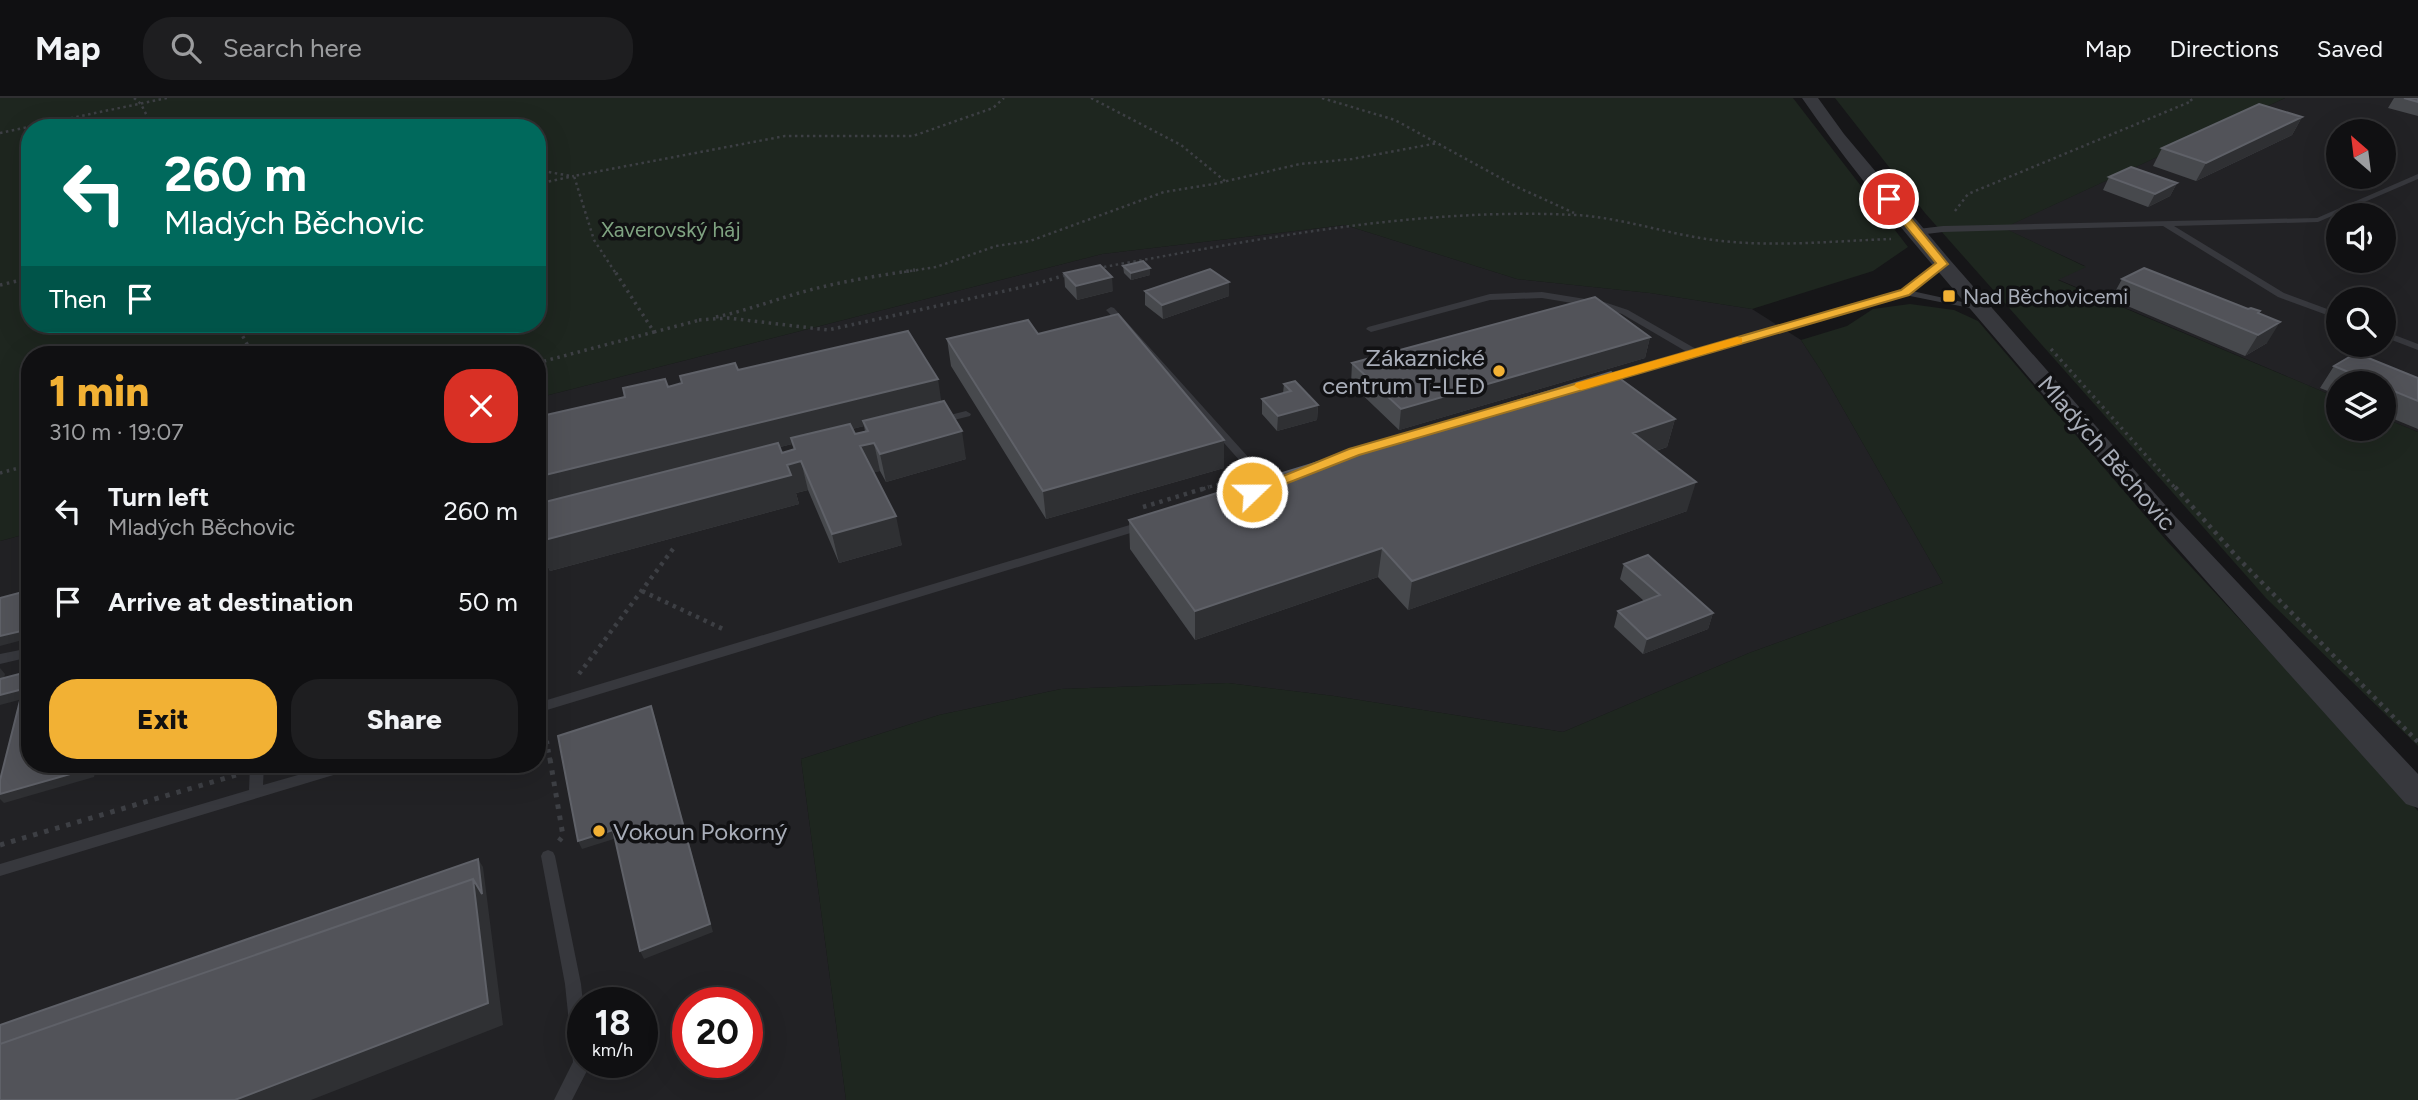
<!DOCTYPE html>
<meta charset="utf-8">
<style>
body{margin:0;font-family:Figtree,sans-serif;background:#1e1e20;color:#f1f3f6;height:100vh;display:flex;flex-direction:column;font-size:26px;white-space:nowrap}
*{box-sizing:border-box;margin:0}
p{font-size:23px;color:#9c9d9f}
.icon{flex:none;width:38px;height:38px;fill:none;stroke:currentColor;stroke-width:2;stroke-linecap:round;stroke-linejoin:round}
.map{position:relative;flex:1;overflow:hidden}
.panel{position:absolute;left:21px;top:248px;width:525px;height:427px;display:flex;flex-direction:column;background:#101012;border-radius:28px;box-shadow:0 7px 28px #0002,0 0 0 2px #303032}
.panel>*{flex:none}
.top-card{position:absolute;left:21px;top:21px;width:525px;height:214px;border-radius:28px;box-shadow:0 7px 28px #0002,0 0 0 2px #303032;background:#00695c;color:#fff;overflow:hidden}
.needle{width:46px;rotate:332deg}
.tools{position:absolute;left:2326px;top:21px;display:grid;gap:14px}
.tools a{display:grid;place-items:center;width:70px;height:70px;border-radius:50%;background:#101012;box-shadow:0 7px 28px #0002,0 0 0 2px #303032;font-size:35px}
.speed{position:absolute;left:567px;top:889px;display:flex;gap:14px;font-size:35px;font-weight:700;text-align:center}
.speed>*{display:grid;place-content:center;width:91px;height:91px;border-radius:50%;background:#101012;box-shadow:0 7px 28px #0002,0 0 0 2px #303032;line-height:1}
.speed small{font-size:18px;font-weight:400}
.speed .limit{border:10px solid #d22;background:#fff;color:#111}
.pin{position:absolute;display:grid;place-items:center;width:60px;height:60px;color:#fff;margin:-30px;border:4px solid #fff;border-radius:50%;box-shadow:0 2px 7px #0007}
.me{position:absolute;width:77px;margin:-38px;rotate:68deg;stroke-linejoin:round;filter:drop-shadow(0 0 5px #0008)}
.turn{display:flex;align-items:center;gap:24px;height:147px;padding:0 28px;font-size:32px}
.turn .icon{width:91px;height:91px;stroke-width:2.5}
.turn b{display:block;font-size:49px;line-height:60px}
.then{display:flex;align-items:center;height:66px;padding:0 28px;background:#0003;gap:14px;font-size:26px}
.round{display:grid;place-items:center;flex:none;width:74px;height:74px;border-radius:28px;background:#1e1e20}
.head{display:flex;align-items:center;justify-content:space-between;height:119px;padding:0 28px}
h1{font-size:42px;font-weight:800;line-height:52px;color:#f2b134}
.primary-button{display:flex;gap:14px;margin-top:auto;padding:14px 28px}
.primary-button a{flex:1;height:80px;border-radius:28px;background:#f2b134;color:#111;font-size:28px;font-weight:800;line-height:80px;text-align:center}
.primary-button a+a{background:#1e1e20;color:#f1f3f6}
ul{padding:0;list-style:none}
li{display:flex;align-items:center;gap:21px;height:91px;padding:0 28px}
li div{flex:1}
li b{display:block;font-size:26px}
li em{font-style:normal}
header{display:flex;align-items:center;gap:42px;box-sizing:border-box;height:98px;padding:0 35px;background:#101012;border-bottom:2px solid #303032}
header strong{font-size:33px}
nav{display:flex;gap:38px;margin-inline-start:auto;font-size:24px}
.search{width:490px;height:63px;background:#1e1e20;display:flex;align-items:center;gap:18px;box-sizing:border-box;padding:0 24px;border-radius:28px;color:#9c9d9f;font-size:26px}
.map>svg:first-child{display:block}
</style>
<header>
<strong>Map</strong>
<div class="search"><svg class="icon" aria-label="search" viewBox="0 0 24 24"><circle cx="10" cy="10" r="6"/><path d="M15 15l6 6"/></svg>Search here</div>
<nav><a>Map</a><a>Directions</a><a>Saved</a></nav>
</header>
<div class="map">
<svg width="2418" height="1002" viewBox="0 0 2418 1002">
<rect width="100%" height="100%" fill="#161618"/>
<path fill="#222225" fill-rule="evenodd" d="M2285 0H2418V334L2384 320V285H2338V300L2057 181 2085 168 2003 130ZM2338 33H2384V79H2338ZM2338 117H2384V163H2338ZM2338 201H2384V247H2338Z
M1345 127 1517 181 1650 195 1752 211 1801 242 1822 274 1943 485 1749 555 1563 634 1334 598 1228 585 1061 591 939 617 801 661 846 1002H0V443L30 435V667H537V300L1102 156ZM583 905H642V964H583ZM688 905H747V964H688Z"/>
<path fill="#1e261f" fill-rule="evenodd" d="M0 0H1793L1908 149 1873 173 1752 211 1650 195 1517 181 1345 127 1102 156 537 300V257H30V435L0 443ZM30 30H537V226H30Z
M1835 0H2285L2004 130 2086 169 2058 182 2338 300V331H2384V320L2418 334V648L2266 500 1925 115Z
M1910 206 1954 212 1978 223 2166 442 2418 713V1002H846L801 661 939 617 1061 591 1228 585 1334 598 1563 634 1749 555 1943 485 1822 274 1801 242 1847 228 1873 211Z"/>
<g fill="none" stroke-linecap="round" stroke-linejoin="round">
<path stroke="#3d3f44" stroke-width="2.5" stroke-dasharray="2.5 3.5" stroke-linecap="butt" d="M134 0 141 6 153 30
M1091 0 1181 47 1225 83
M1322 0 1395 22 1517 89 1574 115
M0 35 167 0
M537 72 571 78
M537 86 574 78
M1955 113 1968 96 2192 3 2190 0
M1098 170C1255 142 1415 109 1576 117 1625 120 1673 138 1722 143 1777 149 1835 143 1891 141
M615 174 594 142 574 78 785 38H913L993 10 1004 0
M904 174 936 169 996 148 1030 143 1164 94 1214 86 1300 66 1352 61 1438 45"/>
<path stroke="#3d3f44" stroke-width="3.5" stroke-dasharray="2.5 4.5" stroke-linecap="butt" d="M0 187 30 180
M716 219C745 213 771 203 799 195 837 184 876 178 915 172
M699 222 728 220 828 232 1032 187 1069 176
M236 226 253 257
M654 234 700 222
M2051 251 2176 391
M537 265 654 234 614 172
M0 375 30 367
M1203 391 1232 382"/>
<path stroke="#3d3f44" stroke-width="4.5" stroke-dasharray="3.5 5" stroke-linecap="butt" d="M2175 389 2238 460 2418 644
M1143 409 1209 389
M642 493 725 532
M579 576 676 447
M544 626 550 662"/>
<path stroke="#3d3f44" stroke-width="5" stroke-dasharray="4.5 7" stroke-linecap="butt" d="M550 661 563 738 559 743
M0 747 236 677"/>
<path fill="#37383d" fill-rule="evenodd" d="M2418 76V81L2318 124 2174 128 2284 195 2338 215V221L2278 199 2163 128 1943 134 1918 137 1914 134 1918 131 1943 128 2317 120Z
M1943 163 1946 164V168L1912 193 1985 209V213L1905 197 1601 285 1596 282 1597 280 1687 254 1622 216 1602 210 1542 200 1490 202 1371 234 1366 231 1368 229 1490 196 1542 194 1604 204 1628 212 1696 251 1902 192Z
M1111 209 1114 210 1249 360 1258 394 1256 396H1248L1246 394 1240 363 1108 214 1106 212Z
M2384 233 2418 246V252L2384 239Z
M966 313 971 316 970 318 938 326 933 323 934 321Z
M1143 423 1147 424 1149 427 1147 430 537 615V605Z
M30 550V559L0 566V556Z
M250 667H264L263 687 333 667H357L355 671 350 672 0 778V766L249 692Z
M548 752 553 754 555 758 581 886 583 905V964L591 965 572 1002H554L573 964 565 886 541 758 543 754Z"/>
<path fill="#37383d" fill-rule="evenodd" d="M1802 0H1818L1844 36 1950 162 2174 417 2418 676V710L2406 706C2272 557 2138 408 2008 255 1937 172 1864 90 1802 0Z"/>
</g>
<path fill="#47494d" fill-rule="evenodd" d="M2394 0H2418V18L2388 10Z
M2302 19 2292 37 2196 83 2153 68 2162 50Z
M2109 79 2177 85 2170 98 2148 109 2103 92Z
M1123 168 1150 177 1131 182 1124 175Z
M1064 175 1113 193 1077 202 1065 189Z
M2122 181 2248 211 2259 216 2267 245 2245 258 2111 201Z
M1145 193 1229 198 1163 221 1145 207Z
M1038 236 1224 342V370L1046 421 951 268 947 241Z
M1650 239 1645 260 1399 332 1351 286 1352 265Z
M2334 268 2418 280V331L2384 317V285H2338V297L2320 290Z
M738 272 942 304 966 361 886 384 880 373 873 374 902 447 839 465 808 392 796 395 799 406 550 473 545 462 537 464V319L682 285 680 278ZM864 328 865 333 855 336 852 331ZM792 346 794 352 782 355 780 349Z
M1284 286 1318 307 1317 322 1277 333 1262 316V301L1283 295Z
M1675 321 1667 349 1656 353 1687 413 1408 512 1378 479 1195 542 1130 451 1129 422Z
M1624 466 1713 515 1708 531 1643 556 1614 529 1618 513 1644 503 1620 481Z"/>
<path fill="#2f3033" d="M2302 19 2292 37 2196 83 2206 65Z
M2177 85 2170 98 2148 109 2155 96Z
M1150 170V177L1131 182V175Z
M1112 179 1113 193 1077 202 1076 188Z
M1229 184V198L1163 221 1162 207Z
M2280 224 2267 245 2245 258 2258 237Z
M1650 239 1645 260 1399 332 1401 311Z
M938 281 942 308 863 323 864 328 793 346 791 340 792 346 537 411V379Z
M1318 307 1317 322 1277 333 1278 318Z
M1675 321 1667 349 1625 363 1633 335Z
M962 333 966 361 886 384 880 356Z
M1224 342V370L1046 421 1043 393Z
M874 345 880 373 866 376 860 348Z
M801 363 808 392 796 395 799 406 550 473 545 462 537 464V437Z
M1696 384 1687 413 1408 512 1412 483Z
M896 418 902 447 839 465 832 436Z
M1382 450 1378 479 1195 542V513Z
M537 500 546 549 537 552Z
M1713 515 1708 531 1643 556 1647 541Z
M30 531V540L0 548V538Z
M0 570 5 576 2 590 0 588Z
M23 591 30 599 0 607V597Z
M651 608 654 616 713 834 644 861 640 853Z
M88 667H97L94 679 4 705 0 701V696Z
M613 732 617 740 582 751 578 743Z
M478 761 483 769 503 927 311 1002H235L473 781Z"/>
<path fill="#525359" stroke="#5f6168" stroke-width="2" d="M2404 0H2418V4Z
M2259 6 2302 19 2206 65 2162 50Z
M2131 69 2177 85 2155 96 2109 79Z
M1143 163 1150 170 1131 175 1123 168Z
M1100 167 1112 179 1076 188 1064 175Z
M2144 170 2248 211 2251 210 2260 213 2258 215 2280 224 2258 237 2122 181Z
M1210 171 1229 184 1162 207 1145 193Z
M1595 199 1650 239 1401 311 1352 265Z
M1118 216 1224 342 1043 393 947 241 1028 222 1038 236Z
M908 233 938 281 537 379V319L625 299 623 290 665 281 668 289 682 285 680 278 735 265 738 272Z
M2356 255 2418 280V303L2384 289V285H2375L2334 268Z
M1611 274 1675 321 1633 335 1696 384 1412 483 1382 450 1195 513 1129 422Z
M1295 283 1318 307 1278 318 1262 301 1291 293 1284 286Z
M944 303 962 333 880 356 874 345 860 348 896 418 832 436 801 363 787 367 791 377 537 444V406L778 345 782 355 795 351 791 340 850 326 855 336 868 333 863 323Z
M1648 457 1713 515 1647 541 1618 513 1660 497 1624 466Z
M30 492V531L0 538V500Z
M30 564V667H88V671L0 696V682L23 591 0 597V581L27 574Z
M651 608 710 826 640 853 613 732 578 743 558 638Z
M478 761 482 796 473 781 0 946V927Z
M473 781 488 905 235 1002H0V946Z"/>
<path fill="#f2b134" stroke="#9d7322" stroke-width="2" d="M1885 99H1893L1948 166 1909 197 1359 357 1257 397 1252 399 1244 394 1349 351 1901 192 1936 165 1885 103Z"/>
<path fill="#f59e0b" d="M1737 239 1742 240V245L1585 291 1581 292 1574 288 1576 285Z"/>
<g fill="#f2b134" stroke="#111113" stroke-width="2.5">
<rect x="1942" y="191" width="14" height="14" rx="3.5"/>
<circle cx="1499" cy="273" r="7"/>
<circle cx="599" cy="733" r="7"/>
</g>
<g text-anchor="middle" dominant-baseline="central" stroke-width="7" stroke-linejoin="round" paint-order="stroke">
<g font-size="21" fill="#7fa381" stroke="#111113">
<text x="671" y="131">Xaverovský háj</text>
</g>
<g font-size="21" fill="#a8adb8" stroke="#111113" text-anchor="start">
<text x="1963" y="198">Nad Běchovicemi</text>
</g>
<g font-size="24" fill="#a8adb8" stroke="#111113" text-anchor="end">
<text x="1485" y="259">Zákaznické<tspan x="1485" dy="28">centrum T-LED</tspan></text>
<text x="613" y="733" text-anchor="start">Vokoun Pokorný</text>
</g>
<g font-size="24" fill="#a8adb8" stroke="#111113">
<text transform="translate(2107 355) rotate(49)">Mladých Běchovic</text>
</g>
</g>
</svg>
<div class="tools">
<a><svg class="needle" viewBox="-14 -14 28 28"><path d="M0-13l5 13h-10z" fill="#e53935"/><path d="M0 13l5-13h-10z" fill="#9c9d9f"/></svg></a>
<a><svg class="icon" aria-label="sound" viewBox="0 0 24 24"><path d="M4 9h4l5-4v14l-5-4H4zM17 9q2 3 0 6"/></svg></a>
<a><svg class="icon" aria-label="search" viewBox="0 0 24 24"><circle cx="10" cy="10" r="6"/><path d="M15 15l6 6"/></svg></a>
<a><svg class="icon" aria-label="layers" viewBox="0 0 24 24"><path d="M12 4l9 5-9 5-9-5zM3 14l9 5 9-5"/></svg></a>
</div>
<div class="speed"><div>18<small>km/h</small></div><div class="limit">20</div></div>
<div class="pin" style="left:1889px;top:101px;background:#d93025"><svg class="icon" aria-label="arrive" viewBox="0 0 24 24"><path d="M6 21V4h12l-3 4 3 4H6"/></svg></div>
<svg class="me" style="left:1252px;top:394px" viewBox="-20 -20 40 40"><circle r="17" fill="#f2b134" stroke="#fff" stroke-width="3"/><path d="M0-11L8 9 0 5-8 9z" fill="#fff"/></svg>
<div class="top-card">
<div class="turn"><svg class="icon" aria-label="left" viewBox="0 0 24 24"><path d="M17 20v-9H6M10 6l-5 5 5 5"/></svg><div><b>260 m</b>Mladých Běchovic</div></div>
<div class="then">Then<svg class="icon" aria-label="arrive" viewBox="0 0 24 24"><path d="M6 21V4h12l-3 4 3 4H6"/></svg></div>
</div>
<section class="panel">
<div class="head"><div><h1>1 min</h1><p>310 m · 19:07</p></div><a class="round" style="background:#d93025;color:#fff"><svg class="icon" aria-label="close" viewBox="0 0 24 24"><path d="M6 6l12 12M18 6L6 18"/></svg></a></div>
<ul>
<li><svg class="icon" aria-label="left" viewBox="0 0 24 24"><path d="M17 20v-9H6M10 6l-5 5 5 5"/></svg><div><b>Turn left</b><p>Mladých Běchovic</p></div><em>260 m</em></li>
<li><svg class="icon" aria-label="arrive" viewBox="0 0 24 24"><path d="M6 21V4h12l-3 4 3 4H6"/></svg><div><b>Arrive at destination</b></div><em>50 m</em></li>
</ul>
<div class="primary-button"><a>Exit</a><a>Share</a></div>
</section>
</div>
